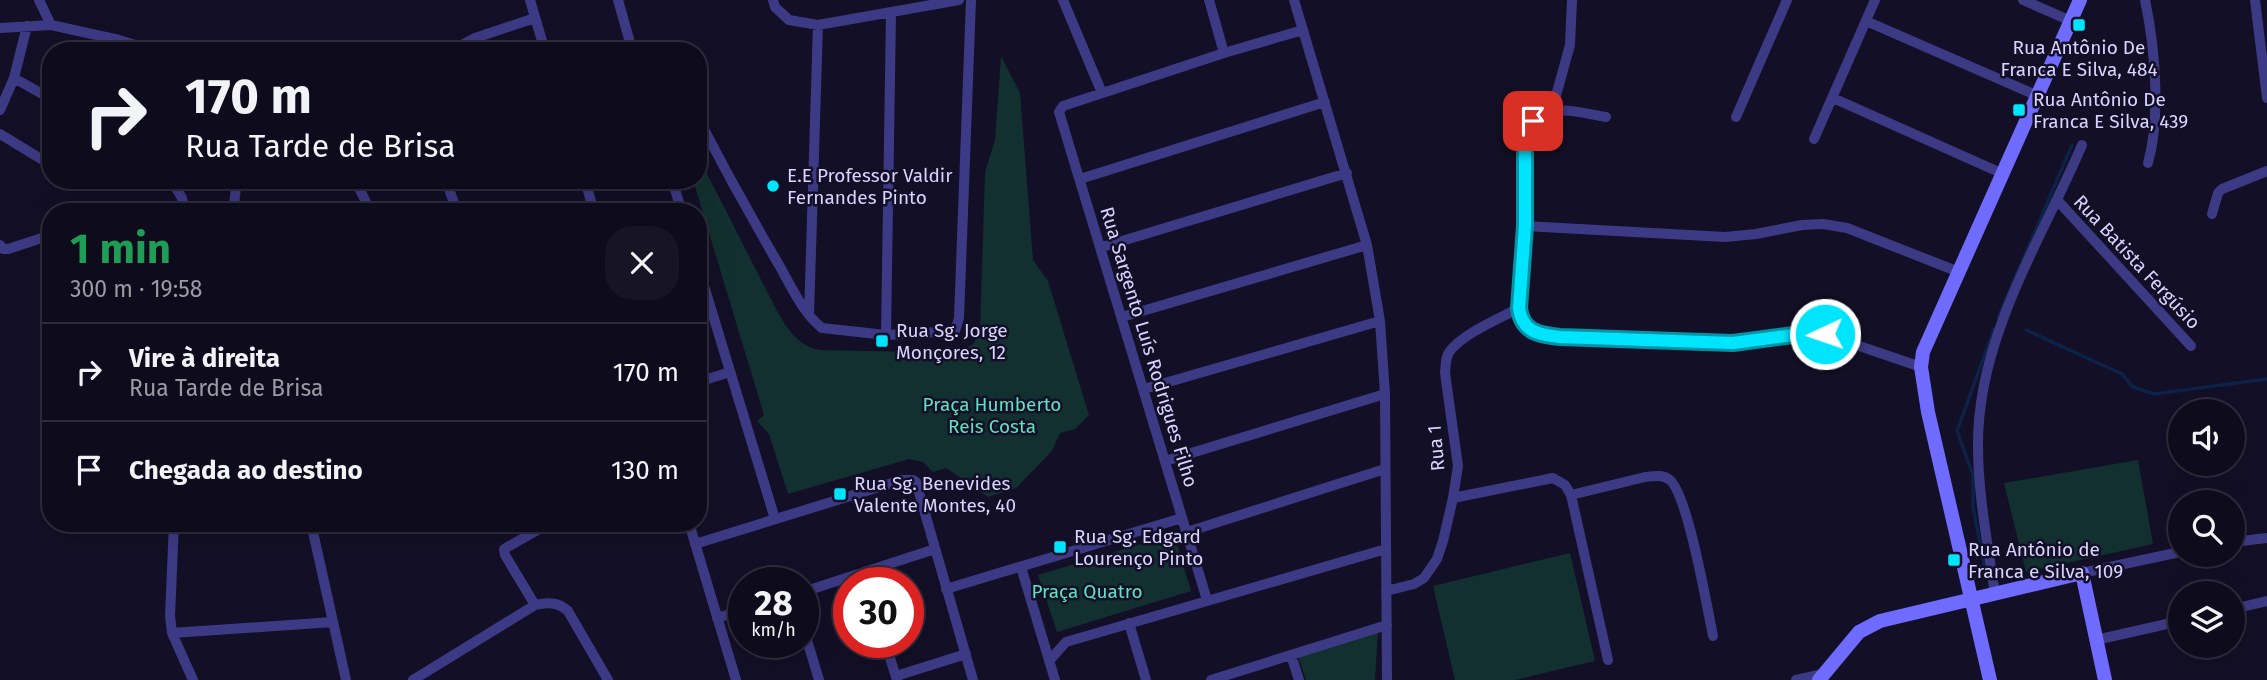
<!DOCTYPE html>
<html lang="pt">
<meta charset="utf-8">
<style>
body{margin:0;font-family:"Fira Sans",sans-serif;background:#171425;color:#f1f3f6;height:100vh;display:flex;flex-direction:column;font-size:26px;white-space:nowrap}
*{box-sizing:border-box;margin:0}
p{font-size:23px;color:#9b9ba3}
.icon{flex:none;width:38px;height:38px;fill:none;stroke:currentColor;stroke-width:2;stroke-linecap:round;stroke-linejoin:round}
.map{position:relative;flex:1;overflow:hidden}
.sheet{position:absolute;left:42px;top:203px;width:665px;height:329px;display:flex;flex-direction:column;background:#0e0b1c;border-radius:28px;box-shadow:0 7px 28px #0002,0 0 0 2px #2e2b3b}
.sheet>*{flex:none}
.hud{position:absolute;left:42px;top:42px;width:665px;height:147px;border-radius:28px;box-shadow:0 7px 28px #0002,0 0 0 2px #2e2b3b;background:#0e0b1c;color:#f1f3f6;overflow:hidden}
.fabs{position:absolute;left:2168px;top:399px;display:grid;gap:14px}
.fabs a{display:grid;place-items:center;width:77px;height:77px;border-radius:50%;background:#0e0b1c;box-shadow:0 7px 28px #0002,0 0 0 2px #2e2b3b;font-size:35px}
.speed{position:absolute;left:728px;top:567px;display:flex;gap:14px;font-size:35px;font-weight:700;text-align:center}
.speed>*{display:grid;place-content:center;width:91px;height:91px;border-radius:50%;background:#0e0b1c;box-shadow:0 7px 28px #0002,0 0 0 2px #2e2b3b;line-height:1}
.speed small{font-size:18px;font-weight:400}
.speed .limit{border:10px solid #d22;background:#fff;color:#111}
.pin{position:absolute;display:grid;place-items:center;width:60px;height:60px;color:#fff;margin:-30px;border-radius:14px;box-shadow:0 4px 10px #0006}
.me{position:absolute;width:77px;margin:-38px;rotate:267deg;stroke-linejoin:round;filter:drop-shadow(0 0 5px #0008)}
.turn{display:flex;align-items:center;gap:24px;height:147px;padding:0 28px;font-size:32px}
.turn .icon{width:91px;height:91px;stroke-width:2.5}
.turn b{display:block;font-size:49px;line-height:60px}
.round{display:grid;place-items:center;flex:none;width:74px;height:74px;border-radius:28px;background:#171425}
.head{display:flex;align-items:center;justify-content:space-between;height:119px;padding:0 28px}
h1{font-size:42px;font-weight:700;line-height:52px;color:#1e9e55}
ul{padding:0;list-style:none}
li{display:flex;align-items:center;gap:21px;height:98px;padding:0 28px;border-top:2px solid #2e2b3b}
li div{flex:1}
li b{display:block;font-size:26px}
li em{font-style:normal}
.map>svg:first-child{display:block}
</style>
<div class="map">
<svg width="2267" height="680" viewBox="0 0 2267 680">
<rect width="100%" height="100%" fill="#130f26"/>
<path fill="#12302f" d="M1001 56 1020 93 1033 260 1048 281 1089 415 1075 429 1060 433 1052 451 1016 488 988 497 946 468 933 472 923 462 909 459 788 494 769 434 757 421 764 415 693 180H698V156L776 309C786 327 797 346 820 350L959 353 973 344 980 331 985 172 995 140Z
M2138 460 2153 544 2026 572 2004 483Z
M1174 534 1191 591 1057 632 1038 575Z
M1570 553 1595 661 1515 680H1455L1433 586Z
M1378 631 1375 680H1306L1298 656Z"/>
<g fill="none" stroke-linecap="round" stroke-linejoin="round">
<path stroke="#0c2248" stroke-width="3.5" d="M1998 318 2072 145
M2026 330 2122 374 2133 387 2154 394 2267 379
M1986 575 1973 507V475L1957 431 1994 329"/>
<path stroke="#3d3a85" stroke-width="10" d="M39 0 51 25
M530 0 545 51
M618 0 629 39
M773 0 775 7 789 20 818 25 959 0
M1063 0 1102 93
M1209 0 1224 53
M1294 0 1367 245 1380 321 1385 394 1387 680
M2023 0 2071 21
M2145 0C2155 47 2161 117 2148 163
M2255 0 2267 98
M1866 21 2038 96
M27 26 14 78 51 99
M0 28 51 25 119 40 155 51
M451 51 475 38 535 18
M1833 98 2001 173
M0 110 14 78
M1552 110 1570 45 1572 0
M1606 117C1575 112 1538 98 1525 138V226L1520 316 1525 326 1531 331 1540 335 1560 337 1733 343 1816 333 1824 334 1921 367
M1736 117 1787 0
M698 118C724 168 751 217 779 265 791 286 803 313 822 328L886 335 955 331 959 318 971 0
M0 134 51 165
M1814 139 1875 0
M1080 179 1325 102
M171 180 182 198 185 212
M355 180 371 212
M446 180 457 212
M585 180 594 212
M672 180 682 212
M2058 201 2191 346
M233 212 237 180
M2212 214 2218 193 2222 189 2267 171
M1525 226 1725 237 1756 234 1802 225 1823 224 1847 228 1959 272
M0 245 3 249H8L45 237 51 238
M1102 247 1347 173
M698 266 775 519
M809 315 818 25
M1122 317 1367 245
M886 335 891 13
M698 382 730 372
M1144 389 1380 321
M1165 461 1385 394
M1571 495 1645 477C1654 476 1663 474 1670 480 1688 496 1707 607 1713 636
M1453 498 1553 478 1565 485 1571 495 1608 660
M174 523 170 616 172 633 193 680
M311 523 346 680
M689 523 736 680
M1187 532 1385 469
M2233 542 2267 538
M695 544 902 480H913L916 482 973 680
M1021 567 1055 680
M2082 573 2180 552
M946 589 1182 518
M1386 591 1414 584 1424 578 1437 559 1443 541 1453 498 1458 466 1445 373C1446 365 1445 357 1450 351 1464 333 1499 319 1519 308
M803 592 935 549
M1995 594C1988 545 1978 495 1978 446 1977 338 2041 241 2082 145
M1207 600 1059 112 1063 106 1224 53 1303 30
M535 605 505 555 504 549 550 523
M2233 609 2267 601
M717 618 744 610
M1129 623 1146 680
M803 627 819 680
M172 633 333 622
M2096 640 2180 621
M885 642 897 680
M1291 655 1299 680
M1049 661 1066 642 1386 549
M896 676 966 654
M413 680 535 605C548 602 558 602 568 611L608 680
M1211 680 1387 625
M1796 680 1823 674"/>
<path stroke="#6f6bff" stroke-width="14" d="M1819 680 1859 632 1880 621 2082 573 2105 680
M1990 680 1928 412 1921 367 1923 352 2080 0"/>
</g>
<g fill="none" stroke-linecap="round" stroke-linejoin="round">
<defs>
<path id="route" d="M1533 121 1525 138V226L1519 308C1522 332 1539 335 1560 337L1733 343 1801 334H1825"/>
</defs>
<use href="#route" stroke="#0095a6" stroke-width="18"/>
<use href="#route" stroke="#00e5ff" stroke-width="12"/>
</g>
<g fill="#00e5ff" stroke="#130f26" stroke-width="2.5">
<rect x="2072" y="18" width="14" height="14" rx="3.5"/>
<rect x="2012" y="103" width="14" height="14" rx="3.5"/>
<circle cx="773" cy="186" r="7"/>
<rect x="875" y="334" width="14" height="14" rx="3.5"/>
<rect x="833" y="487" width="14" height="14" rx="3.5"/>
<rect x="1053" y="540" width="14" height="14" rx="3.5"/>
<rect x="1947" y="553" width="14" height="14" rx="3.5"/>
</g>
<g text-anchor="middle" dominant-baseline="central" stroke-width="5" stroke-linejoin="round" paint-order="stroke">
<g font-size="19" fill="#d9d4ff" stroke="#130f26" text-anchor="start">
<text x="2079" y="47" text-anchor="middle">Rua Antônio De<tspan x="2079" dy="22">Franca E Silva, 484</tspan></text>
<text x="2033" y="99">Rua Antônio De<tspan x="2033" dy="22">Franca E Silva, 439</tspan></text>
<text x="787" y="175">E.E Professor Valdir<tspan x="787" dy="22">Fernandes Pinto</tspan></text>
<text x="896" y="330">Rua Sg. Jorge<tspan x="896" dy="22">Monçores, 12</tspan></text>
<text x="854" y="483">Rua Sg. Benevides<tspan x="854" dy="22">Valente Montes, 40</tspan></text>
<text x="1074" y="536">Rua Sg. Edgard<tspan x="1074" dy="22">Lourenço Pinto</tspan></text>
<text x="1968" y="549">Rua Antônio de<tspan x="1968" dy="22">Franca e Silva, 109</tspan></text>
</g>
<g font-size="19" fill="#d9d4ff" stroke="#130f26">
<text transform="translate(2137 262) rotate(47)">Rua Batista Fergúsio</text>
<text transform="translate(1149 347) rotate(73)">Rua Sargento Luís Rodrigues Filho</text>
<text transform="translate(1436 448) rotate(-95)">Rua 1</text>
</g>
<g font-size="19" fill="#5fe0c0" stroke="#130f26">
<text x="992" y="404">Praça Humberto<tspan x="992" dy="22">Reis Costa</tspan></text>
<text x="1087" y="591">Praça Quatro</text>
</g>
</g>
</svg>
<div class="fabs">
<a><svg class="icon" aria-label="sound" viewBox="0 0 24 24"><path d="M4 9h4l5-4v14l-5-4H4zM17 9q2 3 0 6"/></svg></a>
<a><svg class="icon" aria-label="search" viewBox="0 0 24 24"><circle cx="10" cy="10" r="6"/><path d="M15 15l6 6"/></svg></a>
<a><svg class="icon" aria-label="layers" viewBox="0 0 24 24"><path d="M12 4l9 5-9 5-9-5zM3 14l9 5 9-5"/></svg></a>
</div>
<div class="speed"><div>28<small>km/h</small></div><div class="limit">30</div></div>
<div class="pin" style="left:1533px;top:121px;background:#d93025"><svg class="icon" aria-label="arrive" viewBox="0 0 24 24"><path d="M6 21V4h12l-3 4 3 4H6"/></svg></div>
<svg class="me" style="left:1825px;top:334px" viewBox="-20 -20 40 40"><circle r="17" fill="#00e5ff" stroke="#fff" stroke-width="3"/><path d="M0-11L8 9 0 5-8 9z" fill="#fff"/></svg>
<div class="hud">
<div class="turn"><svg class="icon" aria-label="right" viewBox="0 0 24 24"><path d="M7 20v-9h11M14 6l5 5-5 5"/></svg><div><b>170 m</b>Rua Tarde de Brisa</div></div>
</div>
<section class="sheet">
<div class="head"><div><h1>1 min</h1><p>300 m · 19:58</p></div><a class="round"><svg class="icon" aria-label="close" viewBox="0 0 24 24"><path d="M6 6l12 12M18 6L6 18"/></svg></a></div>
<ul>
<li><svg class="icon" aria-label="right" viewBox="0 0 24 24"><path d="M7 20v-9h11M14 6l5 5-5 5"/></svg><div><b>Vire à direita</b><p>Rua Tarde de Brisa</p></div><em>170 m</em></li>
<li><svg class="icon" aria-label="arrive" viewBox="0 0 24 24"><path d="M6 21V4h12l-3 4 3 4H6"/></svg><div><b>Chegada ao destino</b></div><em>130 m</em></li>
</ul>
</section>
</div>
